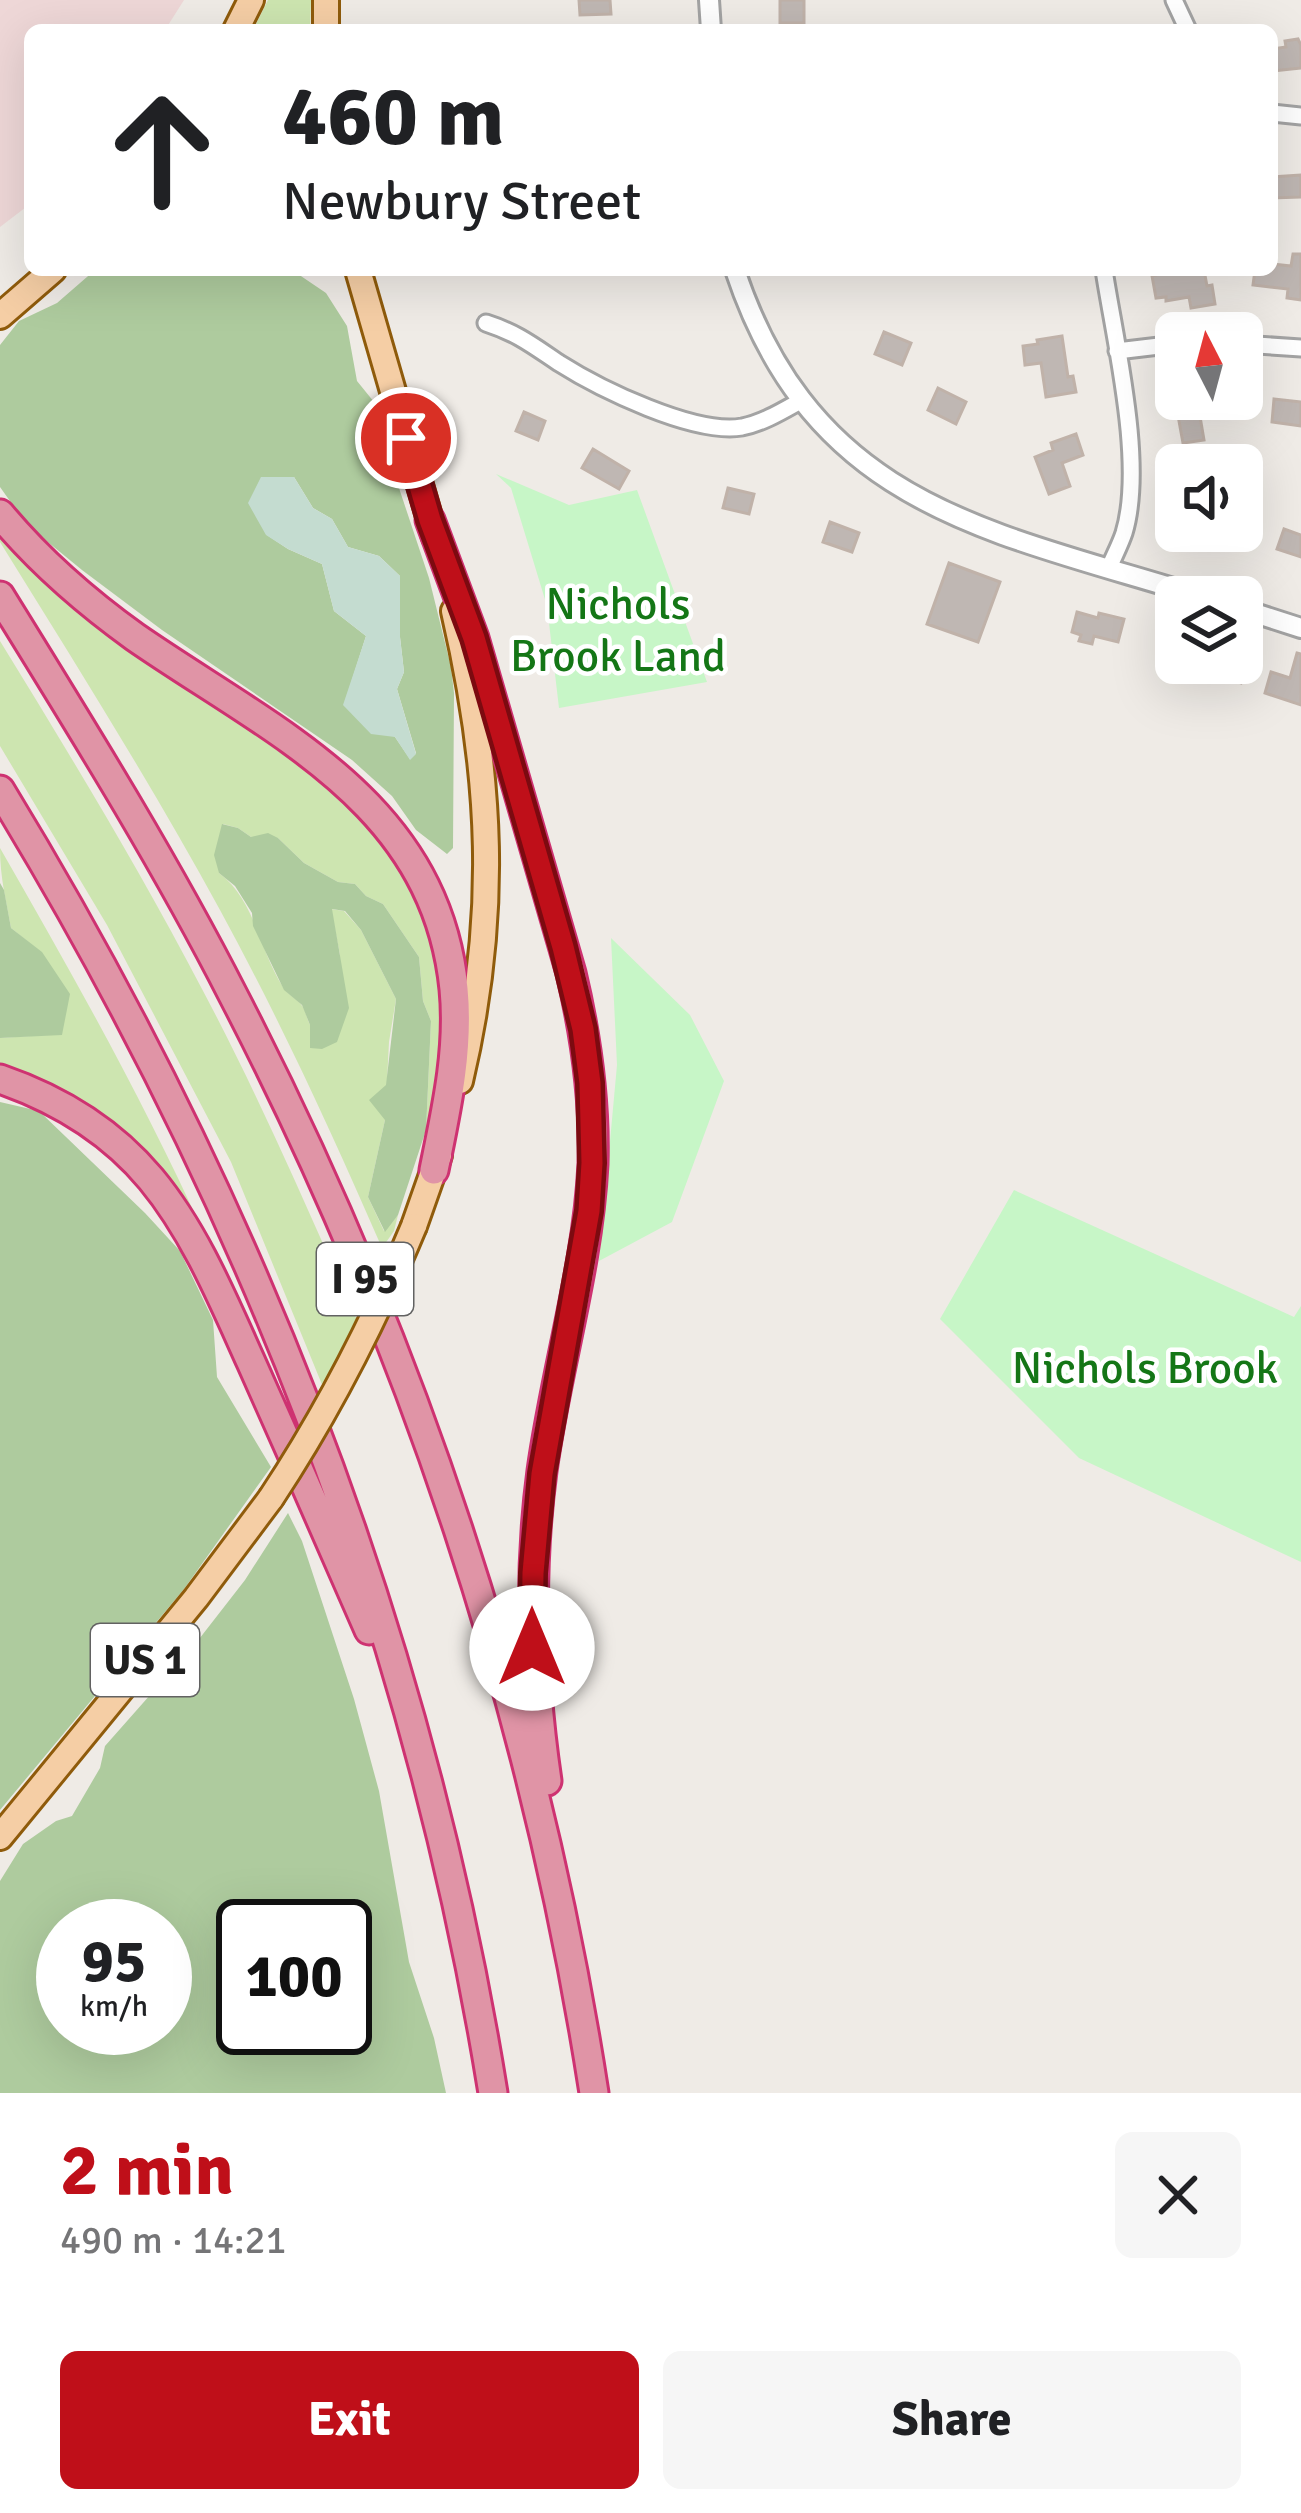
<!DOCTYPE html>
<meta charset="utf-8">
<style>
body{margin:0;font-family:Signika,sans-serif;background:#f6f6f6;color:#202124;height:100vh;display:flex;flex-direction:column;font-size:45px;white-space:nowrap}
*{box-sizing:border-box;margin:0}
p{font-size:39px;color:#757577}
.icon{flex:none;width:66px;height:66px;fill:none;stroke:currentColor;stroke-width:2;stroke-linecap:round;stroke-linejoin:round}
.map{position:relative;height:2093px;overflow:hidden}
.details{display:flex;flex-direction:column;background:#fff;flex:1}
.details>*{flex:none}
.guide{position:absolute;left:24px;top:24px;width:1254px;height:252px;border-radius:18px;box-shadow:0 12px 48px #0002;background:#fff;color:#202124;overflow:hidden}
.needle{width:78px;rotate:354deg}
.buttons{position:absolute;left:1155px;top:312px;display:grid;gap:24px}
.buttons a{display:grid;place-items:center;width:108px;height:108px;border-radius:18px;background:#fff;box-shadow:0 12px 48px #0002;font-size:60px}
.speed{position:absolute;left:36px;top:1899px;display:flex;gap:24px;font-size:60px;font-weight:700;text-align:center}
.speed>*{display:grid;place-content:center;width:156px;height:156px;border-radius:50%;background:#fff;box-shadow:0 12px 48px #0002;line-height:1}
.speed small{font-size:30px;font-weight:400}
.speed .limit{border:6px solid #111;border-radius:18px;background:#fff;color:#111}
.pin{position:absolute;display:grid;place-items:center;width:102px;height:102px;color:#fff;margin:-51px;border:6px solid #fff;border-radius:50%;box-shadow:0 3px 12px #0007}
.me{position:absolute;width:132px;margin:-66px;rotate:0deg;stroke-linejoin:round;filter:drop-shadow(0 0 9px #0008)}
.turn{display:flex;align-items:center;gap:42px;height:252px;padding:0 60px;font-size:54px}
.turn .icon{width:156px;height:156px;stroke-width:2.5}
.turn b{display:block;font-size:84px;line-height:102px}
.round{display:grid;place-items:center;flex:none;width:126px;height:126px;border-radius:18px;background:#f6f6f6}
.summary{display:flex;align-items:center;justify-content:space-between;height:204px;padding:0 60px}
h1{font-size:72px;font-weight:700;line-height:90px;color:#bf0f19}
.action{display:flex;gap:24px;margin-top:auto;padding:24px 60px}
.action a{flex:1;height:138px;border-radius:18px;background:#bf0f19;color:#fff;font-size:48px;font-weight:700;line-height:138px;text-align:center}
.action a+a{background:#f6f6f6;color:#202124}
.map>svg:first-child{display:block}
</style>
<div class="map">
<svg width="1301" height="2093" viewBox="0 0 1301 2093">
<rect width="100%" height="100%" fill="#efebe6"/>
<path fill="#eed7d7" d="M0 0H184L165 30H30V204L0 227Z"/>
<path fill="#cde5b0" d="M268 0H311L310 30H253Z
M0 529 322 776 399 857 430 925 445 1002 437 1095 426 1130 431 1021 423 1001 419 957 383 904 366 896 355 884 338 882 304 863 278 838 251 837 238 828 223 824 219 873C256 901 258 948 283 987 288 995 298 999 303 1007 306 1012 307 1019 310 1025L340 955 331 909 344 911 361 930 396 999 389 1042 385 1120 368 1197 384 1231 398 1215 394 1231 382 1248C332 1133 280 1020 220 910 152 785 75 663 0 542Z
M0 641C70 755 140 870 202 989 259 1096 307 1208 357 1320L323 1387 231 1162 107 925 0 746Z
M0 848C73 975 144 1101 204 1234L172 1191 0 1069V1038L62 1034 42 953 11 928C6 899 0 878 0 848Z"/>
<path fill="#aecb9e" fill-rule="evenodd" d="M95 270H292L326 293 347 326 357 381 374 402 387 463 399 488 429 578 451 667 454 693 453 848 447 854 416 830 392 796 352 760 162 630 82 570 27 525 0 487V345L19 321 57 303ZM294 477 313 508 332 519 348 547 379 556 400 576V637L404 672 397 689 416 753 410 759 395 737 344 705 366 636 334 611 322 564 288 549 267 535Z
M222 824 238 828 251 837 268 833 278 838 304 863 338 882 355 884 366 896 383 904 419 957 423 1001 431 1021 426 1130 398 1215 385 1232 368 1197 385 1120 369 1100 386 1085 396 999 361 930 345 911 332 909 349 1008 337 1042 322 1049 310 1048V1025L302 1005 284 990 253 926 252 913 235 886 219 873 214 855Z
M0 883 4 890 11 928 42 952 70 994 62 1035 0 1038Z
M0 1102 39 1111 145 1213 180 1251 213 1320 217 1377 271 1467 184 1589 0 1810Z
M288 1513 302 1541 354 1699 379 1791 409 1962 434 2038 446 2093H0V1881L23 1844 56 1821 72 1816 100 1768 105 1746 196 1643 245 1580ZM165 1926V2028H63V1926ZM345 1926V2028H243V1926Z"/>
<path fill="#c4dcd0" d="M261 477H294L313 508 332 519 348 547 379 556 400 576V637L404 672 397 689 416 754 410 760 395 737 371 734 343 705 366 636 334 611 322 564 288 549 266 535 248 503Z"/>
<path fill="#c7f6c7" d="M496 474 569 505 637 490 707 682 559 708 547 606 511 488Z
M611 938 690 1015 724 1081 672 1222 599 1261 617 1065Z
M1014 1190 1294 1317 1301 1306V1562L1079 1458 940 1319Z"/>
<path fill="#bfb7b3" stroke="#c0b2a9" stroke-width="3" d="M579 0H610L611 14 580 15Z
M780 0H804V23H780Z
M1298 39 1301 45V68L1272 71V49L1286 47 1285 41Z
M1301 175V197L1272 198V177Z
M1293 254H1301V300L1287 298 1288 289 1253 285 1255 270H1272V264L1291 266Z
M1177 270H1204L1207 286 1212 285 1215 304 1191 308 1189 297 1166 301V297L1156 298 1152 276Z
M884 332 911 343 902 365 875 354Z
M1062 336 1068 377 1073 376 1076 392 1046 397 1041 363 1025 365 1023 346 1038 344 1037 340Z
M938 388 966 402 956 424 928 410Z
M1175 399H1197L1204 440 1183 443Z
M1274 399 1301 402V426L1272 422Z
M524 412 545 421 538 440 516 431Z
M1076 434 1083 455 1062 463 1070 486 1049 494 1035 457 1053 450 1051 443Z
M593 449 629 471 619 489 582 468Z
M728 488 754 494 749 514 723 508Z
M830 522 859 533 852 552 823 542Z
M1284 529 1301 535V557L1277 549Z
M949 563 1000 582 978 642 927 624Z
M1077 612 1098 618 1099 613 1124 619 1118 642 1094 636 1092 644 1079 641 1081 635 1072 632Z
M1297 653 1301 654V705L1265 693 1271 672 1290 678Z
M1186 663H1235L1246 667 1241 683 1185 667Z"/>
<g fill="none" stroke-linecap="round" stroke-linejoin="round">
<defs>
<path id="minor" d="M1174 0 1188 30
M1272 113 1301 116
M1104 270C1115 342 1145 464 1124 533 1120 545 1114 556 1109 568
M486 323C517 333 532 345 559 363 600 389 694 435 742 427 763 423 784 410 802 400
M1242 344 1301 348
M1117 351 1176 344"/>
<path id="tertiary" d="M709 0 711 30
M735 270C814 508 991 531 1203 597
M1242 609 1301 628"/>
<path id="primary" d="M236 30 251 0
M326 30V0
M358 270 435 537
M0 316 53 270
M454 611C492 775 499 917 460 1081
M414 1226 439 1155
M0 1837 196 1598 271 1498"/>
<path id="motorway" d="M0 514C40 562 85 601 135 637 272 732 435 801 454 989 460 1050 446 1111 434 1170
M430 520 474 638 571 973C586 1036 595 1099 593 1164 588 1267 556 1369 542 1471 528 1576 532 1678 547 1781
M0 596C81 727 163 858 233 995 411 1338 535 1711 594 2093
M0 790C245 1191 418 1627 493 2093
M0 1079C58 1099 111 1131 151 1179 195 1232 223 1300 251 1362 291 1451 330 1541 369 1630"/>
</defs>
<use href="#minor" stroke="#a3a3a3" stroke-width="21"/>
<use href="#tertiary" stroke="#a3a3a3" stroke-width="24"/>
<use href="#primary" stroke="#8f5b0b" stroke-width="30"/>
<use href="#motorway" stroke="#ce3271" stroke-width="33"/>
<use href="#minor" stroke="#fff" stroke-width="15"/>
<use href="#tertiary" stroke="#fff" stroke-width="18"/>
<use href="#primary" stroke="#f5cea5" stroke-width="24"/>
<use href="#motorway" stroke="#e094a6" stroke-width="27"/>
<defs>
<path id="primary-bridge" d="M271 1498C328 1412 374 1322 414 1226"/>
</defs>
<use href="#primary-bridge" stroke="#8f5b0b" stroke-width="30" stroke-linecap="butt"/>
<use href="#primary-bridge" stroke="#f5cea5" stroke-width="24"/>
</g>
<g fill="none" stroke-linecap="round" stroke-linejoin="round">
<defs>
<path id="route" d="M406 438 430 520 474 638 563 947 583 1029 590 1083 592 1163 589 1211 542 1474 533 1573 532 1648"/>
</defs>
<use href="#route" stroke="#7c0a10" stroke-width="30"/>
<use href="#route" stroke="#bf0f19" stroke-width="21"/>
</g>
<g text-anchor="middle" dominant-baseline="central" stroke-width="9" stroke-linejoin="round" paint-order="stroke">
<g fill="#fff" stroke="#626262" stroke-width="3">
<rect x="317" y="1243" width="96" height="72" rx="9"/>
<rect x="91" y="1624" width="108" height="72" rx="9"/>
</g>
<g font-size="42" font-weight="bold" fill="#1f1f1f">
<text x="365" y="1279">I 95</text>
<text x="145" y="1660">US 1</text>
</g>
<g font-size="45" fill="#147616" stroke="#fff">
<text x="618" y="604">Nichols<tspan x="618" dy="52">Brook Land</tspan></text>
<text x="1145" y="1368">Nichols Brook</text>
</g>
</g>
</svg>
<div class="buttons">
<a><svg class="needle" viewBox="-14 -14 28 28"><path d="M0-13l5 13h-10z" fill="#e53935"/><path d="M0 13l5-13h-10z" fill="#757577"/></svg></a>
<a><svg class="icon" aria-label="sound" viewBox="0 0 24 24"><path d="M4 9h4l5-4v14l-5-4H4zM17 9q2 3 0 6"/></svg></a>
<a><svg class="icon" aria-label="layers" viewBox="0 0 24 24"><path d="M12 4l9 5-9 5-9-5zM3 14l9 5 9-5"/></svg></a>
</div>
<div class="speed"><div>95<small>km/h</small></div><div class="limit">100</div></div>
<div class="pin" style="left:406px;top:438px;background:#d93025"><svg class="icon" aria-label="arrive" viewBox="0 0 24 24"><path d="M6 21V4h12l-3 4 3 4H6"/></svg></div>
<svg class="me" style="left:532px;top:1648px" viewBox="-20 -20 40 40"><circle r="19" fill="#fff"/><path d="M0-13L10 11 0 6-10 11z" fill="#bf0f19"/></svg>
<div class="guide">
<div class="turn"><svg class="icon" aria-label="ahead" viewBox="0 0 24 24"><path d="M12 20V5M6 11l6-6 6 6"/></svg><div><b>460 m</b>Newbury Street</div></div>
</div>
</div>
<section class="details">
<div class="summary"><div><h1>2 min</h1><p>490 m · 14:21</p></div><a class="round"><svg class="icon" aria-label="close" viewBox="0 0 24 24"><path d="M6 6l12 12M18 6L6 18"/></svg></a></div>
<div class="action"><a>Exit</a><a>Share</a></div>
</section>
